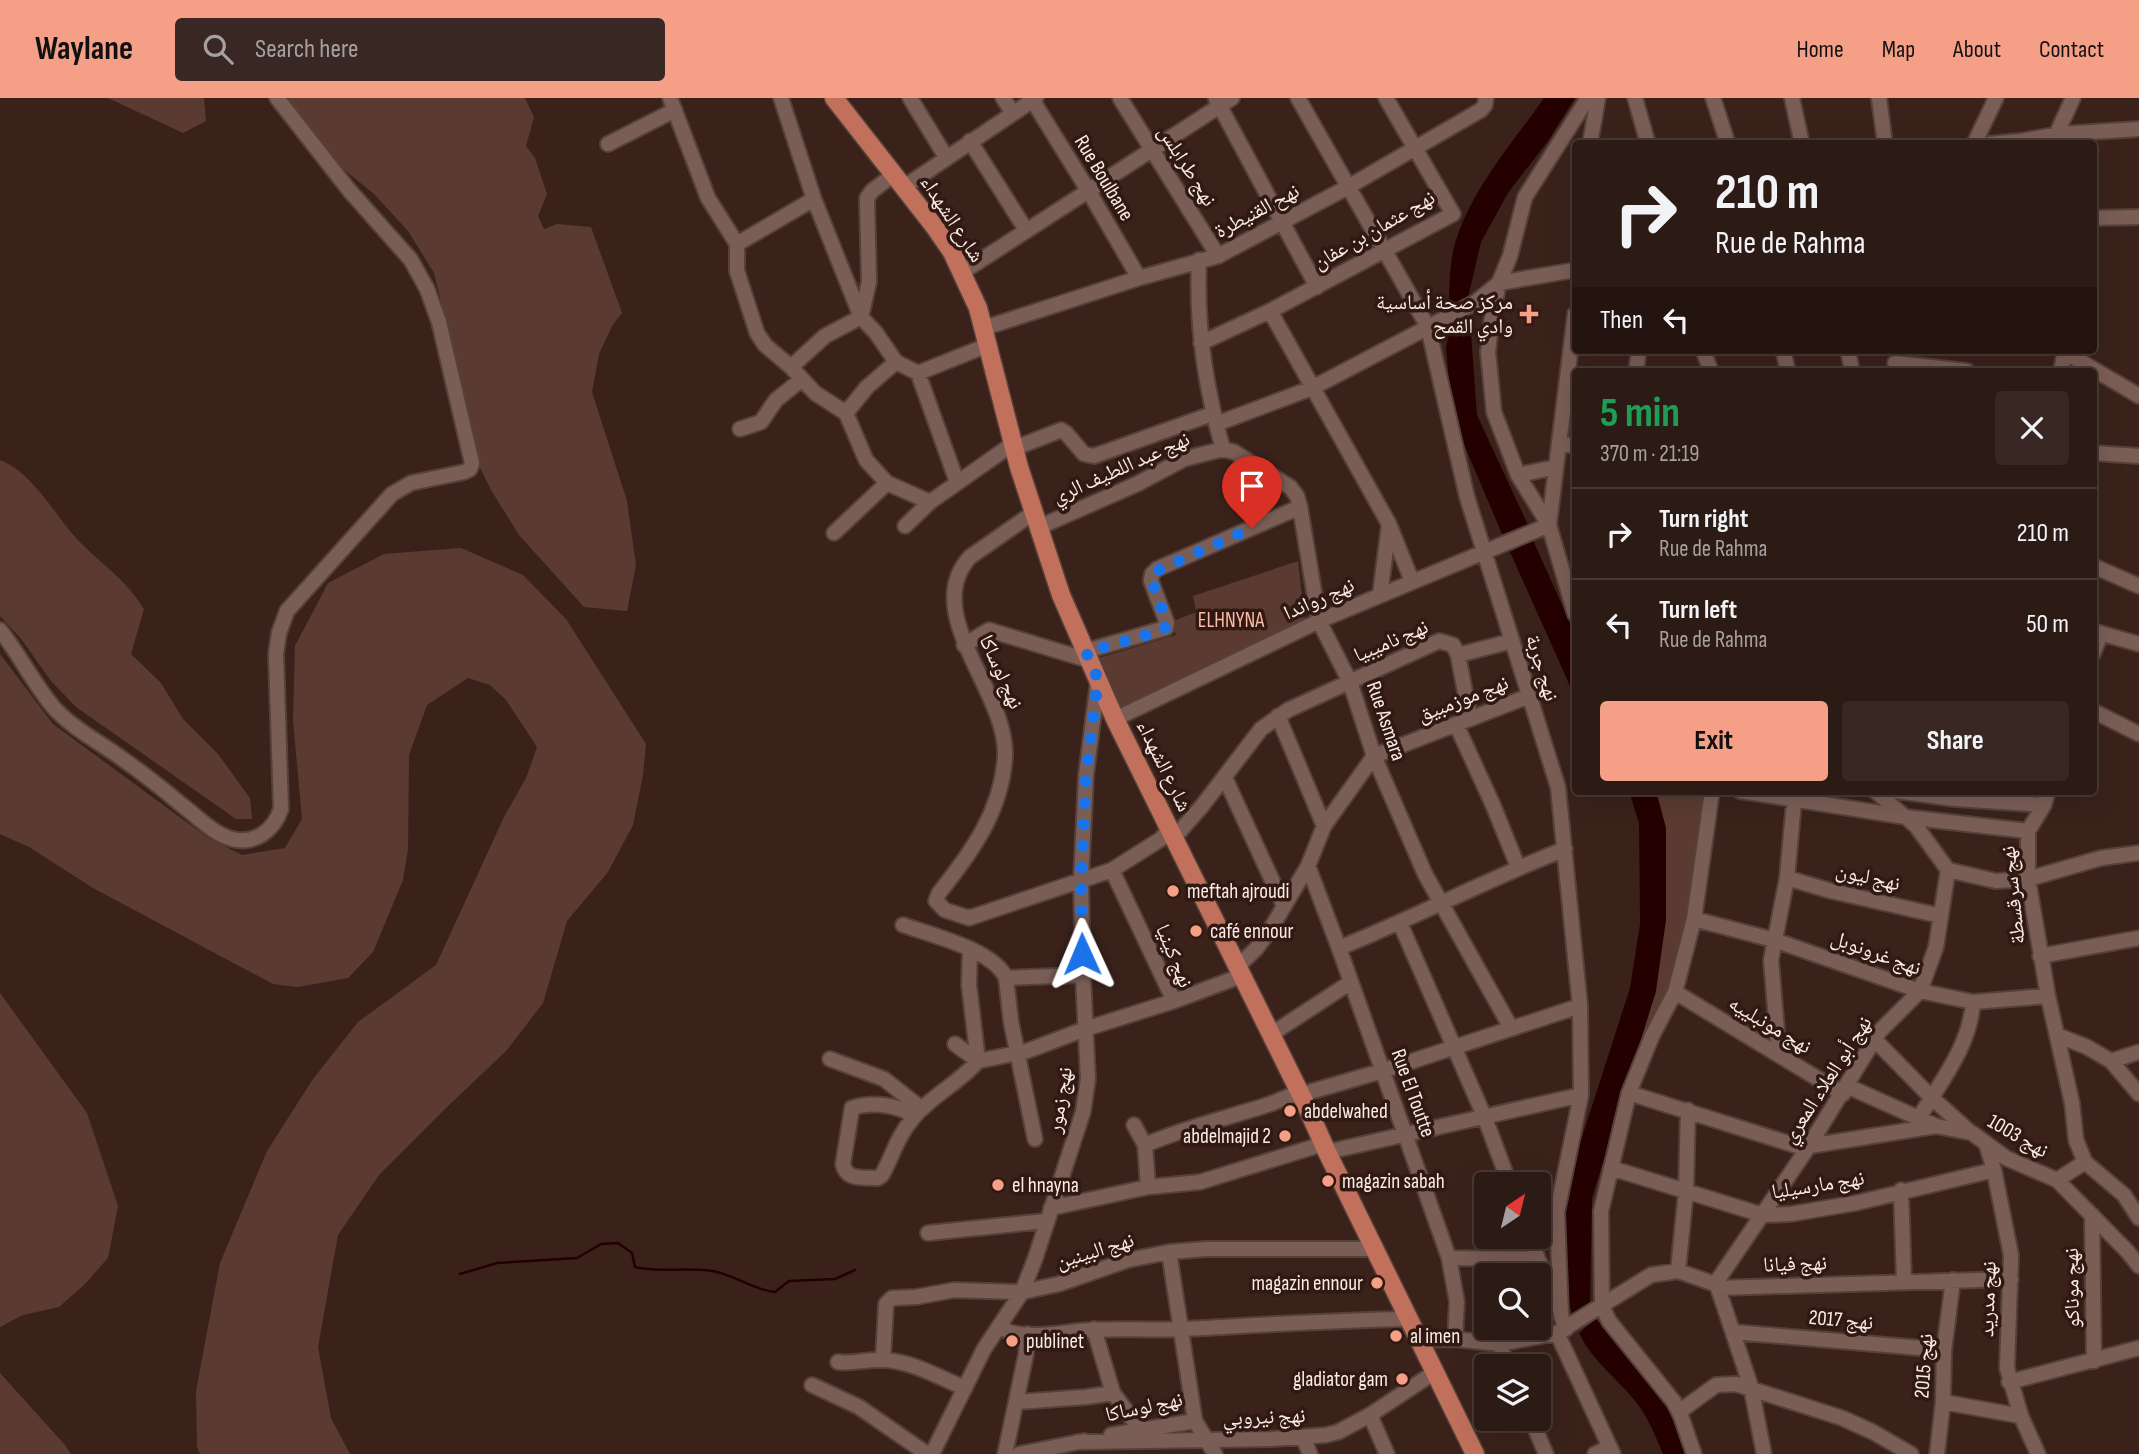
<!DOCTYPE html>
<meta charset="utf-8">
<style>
body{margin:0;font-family:"Sofia Sans Condensed","Noto Naskh Arabic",sans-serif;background:#382722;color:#f1f3f6;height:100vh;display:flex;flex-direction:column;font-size:26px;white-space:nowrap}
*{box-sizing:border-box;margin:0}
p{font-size:23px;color:#a6a1a0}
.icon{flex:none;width:38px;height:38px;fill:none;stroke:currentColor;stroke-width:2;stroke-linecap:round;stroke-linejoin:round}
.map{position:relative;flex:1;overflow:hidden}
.details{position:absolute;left:1572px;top:270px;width:525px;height:427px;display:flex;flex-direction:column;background:#2c1a14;border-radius:7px;box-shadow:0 7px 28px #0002,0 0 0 2px #483834}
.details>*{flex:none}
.banner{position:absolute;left:1572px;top:42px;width:525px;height:214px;border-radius:7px;box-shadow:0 7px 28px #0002,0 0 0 2px #483834;background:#2c1a14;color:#f1f3f6;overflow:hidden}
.needle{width:46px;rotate:35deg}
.tools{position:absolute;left:1474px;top:1074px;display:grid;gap:14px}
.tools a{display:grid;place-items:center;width:77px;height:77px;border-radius:7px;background:#2c1a14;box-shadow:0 7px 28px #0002,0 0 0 2px #483834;font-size:35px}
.pin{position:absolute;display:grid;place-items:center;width:60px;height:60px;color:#fff;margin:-72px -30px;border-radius:50% 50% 50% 0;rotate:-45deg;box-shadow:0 0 7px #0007}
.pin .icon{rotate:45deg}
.me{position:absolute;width:77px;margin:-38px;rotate:359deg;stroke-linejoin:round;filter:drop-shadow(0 0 5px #0008)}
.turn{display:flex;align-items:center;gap:24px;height:147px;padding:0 28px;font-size:32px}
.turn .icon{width:91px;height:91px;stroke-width:2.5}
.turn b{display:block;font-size:49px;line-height:60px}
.then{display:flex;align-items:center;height:66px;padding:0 28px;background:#0003;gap:14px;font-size:26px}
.round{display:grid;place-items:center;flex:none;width:74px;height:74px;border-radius:7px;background:#382722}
.headline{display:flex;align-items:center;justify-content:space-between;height:119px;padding:0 28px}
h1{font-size:42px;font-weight:700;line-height:52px;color:#1e9e55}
.button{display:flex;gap:14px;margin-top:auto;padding:14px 28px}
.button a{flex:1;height:80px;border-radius:7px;background:#f49f86;color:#111;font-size:28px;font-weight:700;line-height:80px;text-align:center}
.button a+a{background:#382722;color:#f1f3f6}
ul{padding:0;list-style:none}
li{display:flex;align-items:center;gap:21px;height:91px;padding:0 28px;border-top:2px solid #483834}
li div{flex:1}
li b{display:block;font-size:26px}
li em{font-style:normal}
header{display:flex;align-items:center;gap:42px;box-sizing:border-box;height:98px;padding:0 35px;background:#f49f86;color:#111}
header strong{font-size:33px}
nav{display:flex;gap:38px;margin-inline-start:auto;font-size:24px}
.search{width:490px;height:63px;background:#382722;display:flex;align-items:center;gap:18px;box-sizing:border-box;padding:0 24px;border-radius:7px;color:#a6a1a0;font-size:26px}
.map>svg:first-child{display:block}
</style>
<header>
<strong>Waylane</strong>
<div class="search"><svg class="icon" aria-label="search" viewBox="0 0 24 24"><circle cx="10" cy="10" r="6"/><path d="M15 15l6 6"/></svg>Search here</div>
<nav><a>Home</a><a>Map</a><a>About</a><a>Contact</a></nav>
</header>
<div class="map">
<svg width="2139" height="1356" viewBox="0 0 2139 1356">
<rect width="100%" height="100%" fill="#3a221b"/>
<path fill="#5b3b31" d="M108 0H204L206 23 183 35Z
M279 0H525L534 19 526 48 535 60 547 96 538 118 544 131 557 126 591 129 622 215 612 228 599 256 592 294 627 403 636 467 627 513 584 509 519 437 491 392 470 349 450 240 434 175 408 133 374 96 330 60Z
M0 362C37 377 56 422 84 448 106 470 127 483 144 511L131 556 161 585 183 621 218 656 250 700 252 721H236L76 609 51 583 22 542 0 518Z
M461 450 523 477 566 521 646 646 643 677 633 727 608 774 567 823 543 905 507 952 446 1010 379 1077 338 1137 318 1249 331 1320 350 1356H200L197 1349 196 1293 220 1165 267 1053 313 981 358 924 436 867 504 719 526 680 537 649 506 602 490 587 468 580 427 607 409 657 408 751 403 782 373 854 348 880 298 889 273 886 93 790 29 749 0 736V556L53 626 208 740 242 757 285 750 302 721 293 622 295 548 328 485 384 456Z
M1298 463 1305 525 1118 611 1095 561 1176 537 1171 524 1196 514 1193 498Z
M1656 693H1704L1706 704 1688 820 1669 894 1632 970 1656 893 1666 731Z
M0 895 87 1015 118 1108 108 1160 85 1186 59 1209 23 1217 0 1229Z
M0 1275 65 1347 71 1356H0Z"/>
<path fill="#250000" d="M1544 0H1575L1548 43 1508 95 1481 144 1467 204 1448 213C1450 193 1449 172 1453 153 1467 96 1511 47 1544 0Z
M1470 221 1477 317 1528 427 1502 436 1452 318 1446 250 1450 229Z
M1533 442 1575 536V599L1510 454Z
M1629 693H1656L1666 730V822L1656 893 1592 1100 1590 1205 1574 1221 1568 1204 1565 1103 1573 1067 1630 890 1640 826 1639 725Z
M1596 1221 1663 1298 1677 1321 1689 1356H1663C1655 1337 1648 1319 1635 1303 1616 1279 1592 1263 1579 1235Z"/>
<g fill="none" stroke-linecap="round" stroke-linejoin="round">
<path stroke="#250000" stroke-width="2.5" d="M460 1176 497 1165 577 1160 601 1146 618 1145 632 1155 635 1169C659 1175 686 1169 712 1173 734 1176 752 1192 775 1194L789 1183 835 1181 855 1172"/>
<defs>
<path id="minor" d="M670 0 708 100 737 146V173L757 235 765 247 791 269 815 295 846 315 866 362 887 385 930 404
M781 0 814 101 861 219 876 235 896 264 918 275 957 384
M910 0 946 59
M1003 0 1013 15
M1120 0 1218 158
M1298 0 1428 229 1467 399 1558 689 1580 908 1581 997 1557 1114 1561 1217 1566 1231
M1635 0 1648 46
M1713 0 1728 46
M1792 0 1802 46
M1879 0 1885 46
M1216 1 1317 189
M1033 3 1088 92 1139 180
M2056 37 2073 0
M970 43 1026 132
M608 46 675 12
M1590 46 1598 0
M1974 46 1996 0
M1989 46 2020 43 2060 36 2139 31
M904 89 1036 0
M2093 120 2139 119
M737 146 814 101
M1199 162C1196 227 1205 289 1223 351
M961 175 1232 0
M1270 213 1389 426 1412 483
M984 230 1139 180 1218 158 1348 89 1481 12 1485 7 1486 0
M1201 245 1270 213 1453 116 1386 0
M1703 252 1711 273
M1783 252 1788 273
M1848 252 1852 273
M2061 252 2139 298
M1895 265 1967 273
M791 269 825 238 861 219 869 184 867 100 872 93 893 77
M1636 273 1639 252
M2061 273 2065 252
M918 275 988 247
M846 315 867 289 896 264
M1216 326 1312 290 1476 204 1499 185 1575 172
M740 331 761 324 776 302 801 282
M1559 347H1575
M1015 350 1061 332 1066 335 1084 356 1094 358 1212 316
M2093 355 2139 358
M1518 377 1556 369
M1033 415 970 459C919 515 1008 594 1005 658 1002 713 971 755 939 795L936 803 945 812 969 820 1112 772 1161 741 1169 731
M905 428 930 404 1014 345
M1037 430 1137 386 1184 361 1223 351 1234 354 1290 389 1297 398 1300 409 1319 523 1350 584 1374 658 1425 776 1511 930
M834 435 887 385
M2093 468 2139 488
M1380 497 1389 427
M1575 516 1549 427 1518 377 1494 314 1488 254 1492 218 1499 185 1510 158 1525 99 1588 0
M0 532C20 557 34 587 55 611 75 632 101 645 124 662 144 676 164 692 183 708 198 719 213 736 232 741 255 747 274 732 281 711L276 556 279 535 287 513 392 396 411 385 464 374 470 371 472 365 439 224 427 191 411 162 349 92 277 0
M2093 533 2139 546
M964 547 989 532 1091 563
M1086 553 1166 530 1167 525 1151 483 1152 476 1157 471 1300 409
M2093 556 2101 536
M1458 557 1512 543
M2093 613 2139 636
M1278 618 1324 728
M1115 621 1319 523 1549 427 1575 216
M1456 626 1493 707 1518 769
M1225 680 1284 808
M1740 693 1906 719 2028 733
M1896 693 1955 701 2044 707 2048 693
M2028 733V781L2048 898 2072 1005 2076 1042 2085 1064 2124 1097 2139 1120
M2028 733 2044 707
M1174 740 1202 708 1261 631 1288 612 1439 543 1453 547 1458 557 1470 620
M1308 768 1339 850 1449 1160 1457 1204 1455 1241
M1948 772 1996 783 2028 781 2101 760 2139 755
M1787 780 1831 793 1941 818
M1694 821 1774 842 1920 893 1973 904 2048 898
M1400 825 1485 1020 1510 1087
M903 827C931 837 994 852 1006 880L1083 877
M1339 850C1416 819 1488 781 1565 751
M2040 858 2139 840
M1237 869 1256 851 1270 832 1308 768 1324 728 1374 658 1529 598
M1006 880 1011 924 1035 1041
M1675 894 1843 996
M1174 903 1241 878
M1270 937 1351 884
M2057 937 2087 949 2111 963 2139 996
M1875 942 1931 999 1971 1035
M955 946 978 963 1027 953 1085 931 1174 903 1112 772
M1779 957 1771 862 1787 780 1794 703
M830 961 884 981 922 1011
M2111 963 2139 954
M1847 988 1936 1028 1972 1035 2006 1060 2057 1082 2128 1154 2139 1168
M1629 995 1807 1051
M914 1018C898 1007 872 1003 852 1010L843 1066C846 1083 864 1079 878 1080L882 1077C893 1057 897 1039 913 1020 931 998 959 985 978 963L969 887 970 851
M1919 1020C1941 983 1970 948 1973 904
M1134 1027 1145 1047 1148 1089
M1986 1045 1994 1072 2011 1157 2007 1270 2021 1318 2038 1356
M1145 1047C1186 1029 1228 1020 1270 1006 1282 1002 1294 994 1306 995L1382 973 1580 908
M1809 1048 1936 1028
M1327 1054 1581 997
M1611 1070 1763 1117 1791 1116 1856 1105 1994 1072
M2057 1082 2085 1064
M1901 1092 1904 1183
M1051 1110 1148 1089 1200 1084 1323 1046
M2092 1117 2094 1263
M928 1135 1046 1123
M1529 1139 1558 1209
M1169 1154 1195 1323 1215 1356
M1449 1160 1537 1161
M1678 1173 1686 1093 1688 1012
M1715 1186 1807 1051 1879 934 1920 893 1936 849 1948 772 1916 728 1875 693
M1718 1190 1751 1289 1764 1356
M1000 1228C1013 1242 1060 1236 1078 1233 1114 1229 1149 1233 1185 1231 1260 1227 1334 1222 1409 1221
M1094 1231 1113 1295 1140 1331
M1734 1234 1944 1252
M1557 1235 1613 1356
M1419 1242 1455 1241 1499 1246 1557 1235 1651 1177 1678 1173 1715 1186 1718 1190 2011 1181
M1499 1246 1509 1269
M883 1262 886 1206 892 1200 916 1199 954 1192 1022 1194 1059 1186 1128 1162 1169 1154 1206 1151H1374
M838 1264C853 1266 867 1261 882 1262 910 1262 940 1280 965 1290
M2009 1284 2139 1250
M812 1287 859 1309 927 1356
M1017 1304 1086 1299 1113 1295
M1943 1304 2021 1318
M1679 1314 1716 1287 1736 1286 1842 1320 1873 1334 1911 1356
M1370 1317 1387 1356
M1531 1321 1546 1356
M1111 1337 1195 1323
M1303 1339 1310 1356
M1077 1344 1272 1341 1326 1337 1338 1334 1370 1317 1435 1274
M932 1356 984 1251 1022 1194 1035 1161 1083 1014 1088 981 1083 877 1081 782 1086 677 1098 583
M1005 1356 1026 1256 1028 1236
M1019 1356 1084 1343
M1595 1356 1610 1349
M1694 1356 1681 1318 1674 1304 1609 1223 1602 1208 1601 1113 1629 995 1652 938 1675 894 1694 821 1712 693
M1937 1356 1943 1304 1944 1252 1953 1182"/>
<path id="major" d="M834 0 934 128 952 154 978 210 1019 369 1061 497 1115 621 1306 1007 1327 1054 1475 1356"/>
</defs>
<use href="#minor" stroke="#55413b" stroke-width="18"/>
<use href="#major" stroke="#55413b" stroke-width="21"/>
<use href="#minor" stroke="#7a5e56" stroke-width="14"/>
<use href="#major" stroke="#c1715b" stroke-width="18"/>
</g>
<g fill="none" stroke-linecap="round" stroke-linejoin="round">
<path stroke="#1a73e8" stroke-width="12" stroke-dasharray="0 21.6" d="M1082 856 1081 782 1086 677 1098 581 1086 554 1164 532 1167 525 1152 483 1154 474 1252 430"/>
</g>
<g fill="#f49f86" stroke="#301912" stroke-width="2.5">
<path d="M1525.5 205.5h7v7h7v7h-7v7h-7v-7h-7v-7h7z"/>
<circle cx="1173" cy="793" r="7"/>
<circle cx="1196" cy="833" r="7"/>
<circle cx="1290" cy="1013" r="7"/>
<circle cx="1285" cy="1038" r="7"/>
<circle cx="1328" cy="1083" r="7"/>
<circle cx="998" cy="1087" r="7"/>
<circle cx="1377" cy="1185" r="7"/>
<circle cx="1396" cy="1238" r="7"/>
<circle cx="1012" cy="1243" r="7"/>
<circle cx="1402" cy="1281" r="7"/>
</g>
<g text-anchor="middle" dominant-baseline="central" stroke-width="7" stroke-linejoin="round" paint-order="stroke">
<g font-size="21" fill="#fbeae5" stroke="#301912">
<text transform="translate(1187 68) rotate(58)">نهج طرابلس</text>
<text transform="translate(1104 80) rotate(59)">Rue Boulbane</text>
<text transform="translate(1257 113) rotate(-28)">نهح القنيطرة</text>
<text transform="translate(952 121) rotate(57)">شارع الشهداء</text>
<text transform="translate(1374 132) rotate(-30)">نهج عثمان بن عفان</text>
<text transform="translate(1121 370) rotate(-24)">نهج عبد اللطيف الري</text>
<text transform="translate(1319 501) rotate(-24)">نهج رواندا</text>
<text transform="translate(1391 543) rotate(-23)">نهج ناميبيا</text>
<text transform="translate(1542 570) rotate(73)">نهج جربة</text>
<text transform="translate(1001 574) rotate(66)">نهج لوساكا</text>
<text transform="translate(1463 601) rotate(-21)">نهج موزمبيق</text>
<text transform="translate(1386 623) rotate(71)">Rue Asmara</text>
<text transform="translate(1164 668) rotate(64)">شارع الشهداء</text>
<text transform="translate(1868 779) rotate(13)">نهج ليون</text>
<text transform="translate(2013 797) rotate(-96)">نهج سرقسطة</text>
<text transform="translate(1876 855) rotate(20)">نهج غرونوبل</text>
<text transform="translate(1174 858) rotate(68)">نهج كينيا</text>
<text transform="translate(1770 927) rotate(31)">نهج مونبلييه</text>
<text transform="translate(1827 982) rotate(-57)">نهج أبو العلاء المعري</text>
<text transform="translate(1413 995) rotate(70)">Rue El Toutte</text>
<text transform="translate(1060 1002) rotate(-80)">نهج زمور</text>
<text transform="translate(2018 1038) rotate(30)">نهج 1003</text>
<text transform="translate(1818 1087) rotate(-9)">نهج مارسيليا</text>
<text transform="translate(1095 1153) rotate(-17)">نهج البينين</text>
<text transform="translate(1795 1166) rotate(-2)">نهج فيانا</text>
<text transform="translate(2072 1190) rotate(-91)">نهج موناكو</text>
<text transform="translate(1988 1201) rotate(-88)">نهج مدريد</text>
<text transform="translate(1841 1222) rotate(5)">نهج 2017</text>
<text transform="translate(1924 1268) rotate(-86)">نهج 2015</text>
<text transform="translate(1144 1309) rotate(-12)">نهج لوساكا</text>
<text transform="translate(1264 1319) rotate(-2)">نهج نيروبي</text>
</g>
<g font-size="21" fill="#fbeae5" stroke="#301912" text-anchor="start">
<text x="1513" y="204" text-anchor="end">مركز صحة أساسية<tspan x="1513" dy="24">وادي القمح</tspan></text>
<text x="1187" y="793">meftah ajroudi</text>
<text x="1210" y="833">café ennour</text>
<text x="1304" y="1013">abdelwahed</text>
<text x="1271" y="1038" text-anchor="end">abdelmajid 2</text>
<text x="1342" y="1083">magazin sabah</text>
<text x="1012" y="1087">el hnayna</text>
<text x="1363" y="1185" text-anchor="end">magazin ennour</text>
<text x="1410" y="1238">al imen</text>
<text x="1026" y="1243">publinet</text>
<text x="1388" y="1281" text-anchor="end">gladiator gam</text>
</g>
<g font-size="21" fill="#fbbba8" stroke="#301912">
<text x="1231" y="522">ELHNYNA</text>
</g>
</g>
</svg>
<div class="tools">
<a><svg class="needle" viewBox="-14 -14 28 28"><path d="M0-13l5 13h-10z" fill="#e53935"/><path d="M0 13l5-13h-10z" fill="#a6a1a0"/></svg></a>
<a><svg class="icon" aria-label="search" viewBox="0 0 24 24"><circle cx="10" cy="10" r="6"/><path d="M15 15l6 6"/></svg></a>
<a><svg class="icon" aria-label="layers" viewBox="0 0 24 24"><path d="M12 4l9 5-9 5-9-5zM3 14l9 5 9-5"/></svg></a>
</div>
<div class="pin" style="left:1252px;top:430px;background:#d93025"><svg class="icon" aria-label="arrive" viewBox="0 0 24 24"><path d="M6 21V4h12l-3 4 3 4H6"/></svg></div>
<svg class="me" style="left:1082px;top:856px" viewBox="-20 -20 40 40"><path d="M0-17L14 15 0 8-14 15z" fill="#1a73e8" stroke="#fff" stroke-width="4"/></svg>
<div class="banner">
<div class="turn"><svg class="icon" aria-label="right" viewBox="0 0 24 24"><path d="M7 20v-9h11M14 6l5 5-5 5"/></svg><div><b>210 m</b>Rue de Rahma</div></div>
<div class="then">Then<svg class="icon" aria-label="left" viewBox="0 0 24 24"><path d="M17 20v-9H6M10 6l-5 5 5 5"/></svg></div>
</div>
<section class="details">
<div class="headline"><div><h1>5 min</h1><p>370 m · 21:19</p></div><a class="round"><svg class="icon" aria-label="close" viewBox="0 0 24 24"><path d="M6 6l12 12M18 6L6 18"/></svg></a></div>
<ul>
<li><svg class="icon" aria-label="right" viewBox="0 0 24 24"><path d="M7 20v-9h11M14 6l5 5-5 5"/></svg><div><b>Turn right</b><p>Rue de Rahma</p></div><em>210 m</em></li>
<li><svg class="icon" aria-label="left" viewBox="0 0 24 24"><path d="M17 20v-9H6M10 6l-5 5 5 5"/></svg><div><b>Turn left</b><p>Rue de Rahma</p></div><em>50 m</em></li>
</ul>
<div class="button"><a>Exit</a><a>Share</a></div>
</section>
</div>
